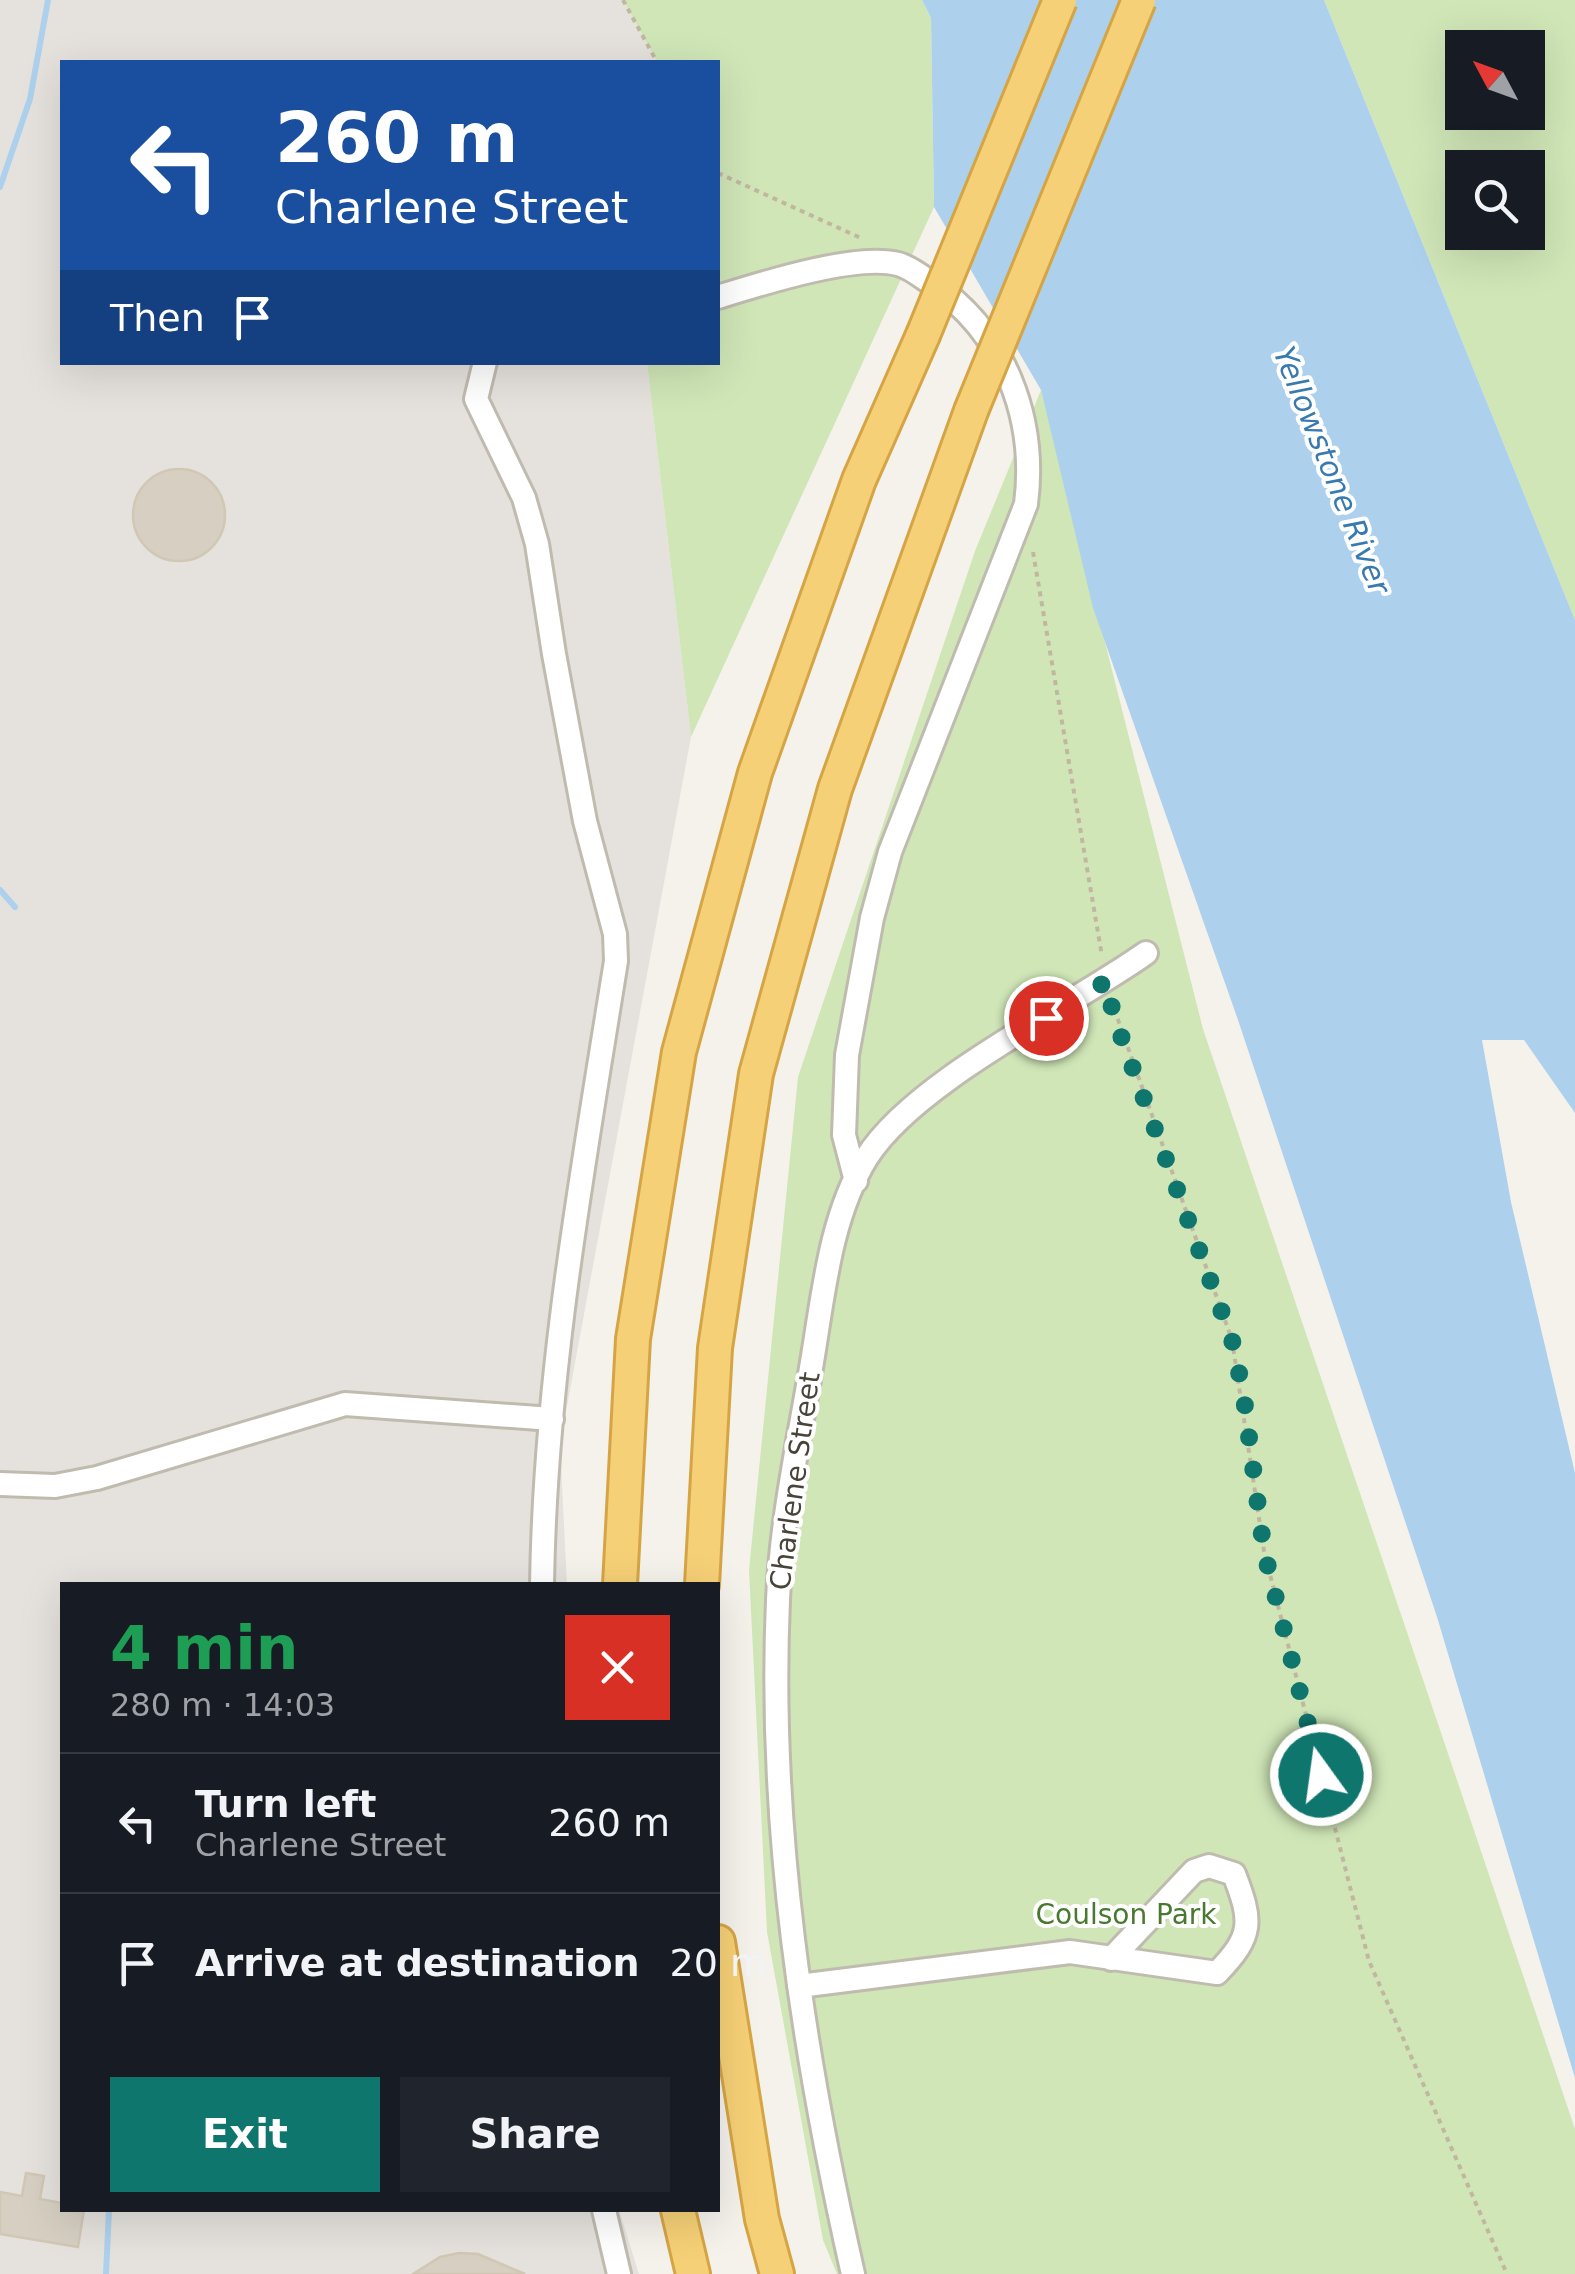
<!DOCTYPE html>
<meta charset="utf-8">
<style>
body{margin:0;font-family:"DejaVu Sans",sans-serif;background:#20242c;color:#f1f3f6;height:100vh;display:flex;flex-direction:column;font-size:38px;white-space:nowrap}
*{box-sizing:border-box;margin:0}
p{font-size:32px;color:#9ea1a6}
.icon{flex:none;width:55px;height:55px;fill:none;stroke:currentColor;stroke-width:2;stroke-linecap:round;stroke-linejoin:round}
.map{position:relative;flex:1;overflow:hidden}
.drawer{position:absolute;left:60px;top:1582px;width:660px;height:630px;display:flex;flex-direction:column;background:#171b24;border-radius:0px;box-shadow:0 10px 40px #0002}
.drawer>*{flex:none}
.banner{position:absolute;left:60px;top:60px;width:660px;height:305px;border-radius:0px;box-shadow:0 10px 40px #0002;background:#1a4fa0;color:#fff;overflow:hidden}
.needle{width:65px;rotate:311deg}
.fabs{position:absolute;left:1445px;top:30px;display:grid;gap:20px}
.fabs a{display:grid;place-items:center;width:100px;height:100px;border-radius:0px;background:#171b24;box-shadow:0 10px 40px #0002;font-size:50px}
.pin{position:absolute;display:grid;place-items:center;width:85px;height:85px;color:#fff;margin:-42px;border:5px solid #fff;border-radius:50%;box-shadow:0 2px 10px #0007}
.me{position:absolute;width:110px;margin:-55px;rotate:346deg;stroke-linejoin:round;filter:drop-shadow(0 0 8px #0008)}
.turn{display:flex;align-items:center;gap:35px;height:210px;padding:0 50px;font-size:45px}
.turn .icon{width:130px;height:130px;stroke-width:2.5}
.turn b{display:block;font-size:70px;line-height:85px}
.then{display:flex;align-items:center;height:95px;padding:0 50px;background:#0003;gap:20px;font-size:38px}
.round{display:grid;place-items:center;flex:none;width:105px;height:105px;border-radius:0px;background:#20242c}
.head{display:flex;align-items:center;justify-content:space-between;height:170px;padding:0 50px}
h1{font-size:60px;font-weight:700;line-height:75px;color:#1e9e55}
.cta{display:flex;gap:20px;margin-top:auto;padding:20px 50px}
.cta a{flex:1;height:115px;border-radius:0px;background:#0f766e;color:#fff;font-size:40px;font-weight:700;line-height:115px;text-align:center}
.cta a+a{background:#20242c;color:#f1f3f6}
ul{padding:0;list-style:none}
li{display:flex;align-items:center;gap:30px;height:140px;padding:0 50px;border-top:2px solid #363941}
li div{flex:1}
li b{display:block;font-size:38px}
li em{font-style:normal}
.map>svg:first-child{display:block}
</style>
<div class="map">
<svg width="1575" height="2274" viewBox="0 0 1575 2274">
<rect width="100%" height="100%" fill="#f5f2ec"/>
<path fill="#e5e2dd" d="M0 0H623L657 62H62V362L647 363 691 737 560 1444 567 1585H62V2210H619L639 2274H0Z"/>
<path fill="#d0e6b7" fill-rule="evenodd" d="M623 0H922L931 18 934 207 691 737 647 363 718 362V62H657Z
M1324 0H1575V620ZM1462 48H1528V112H1462ZM1462 168H1528V232H1462Z
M1041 390 1203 1029 1575 2129V2274H837L823 2240 767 1932 749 1570 798 1077 975 551Z"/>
<path fill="#add1ed" d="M922 0H1324L1575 620V1113L1524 1040H1482L1511 1202 1575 1473V2078L1437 1617 1238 1020 1093 608 1041 390 934 207 931 18Z"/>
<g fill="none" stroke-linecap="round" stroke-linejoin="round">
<path stroke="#add1ed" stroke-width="6" d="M0 187 30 99 48 0
M0 890 15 907
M106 2274 109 2210"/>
</g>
<path fill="#d6cfc2" stroke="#d1c7b5" stroke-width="2.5" d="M133 515a46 46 0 1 1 92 0a46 46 0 1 1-92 0Z
M26 2173 44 2176 40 2199 62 2203V2210H84L78 2247 0 2234V2192L22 2196Z
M459 2253 478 2254 525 2274H413L440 2257Z"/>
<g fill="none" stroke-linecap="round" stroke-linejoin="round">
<defs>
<path id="minor" d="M718 297C760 284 856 253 898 264 910 267 922 277 931 283 1004 331 1037 418 1026 504L890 852 872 918 847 1055 844 1135 856 1181
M485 362 476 399 524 498 537 544 554 654 585 821 615 934 616 961C583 1168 545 1375 542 1585
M0 1484 55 1486 97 1478 345 1404 552 1419
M799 1986 1070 1952 1217 1973C1254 1935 1252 1921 1234 1874L1209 1866 1194 1871 1111 1959
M604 2210 619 2274
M853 2274C803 2054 768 1826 778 1600 781 1522 798 1445 811 1368 823 1299 829 1218 867 1157 915 1081 1070 1007 1146 953"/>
<path id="highway" d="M620 1585 633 1339 679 1052 755 773 859 480 923 335
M702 1585 715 1348 756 1074 835 789 971 411
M718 1942 762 2219 777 2274
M678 2210 693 2274"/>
</defs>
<use href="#minor" stroke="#c0bbaf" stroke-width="28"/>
<use href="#highway" stroke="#d5a545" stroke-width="38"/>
<path stroke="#c1b7a1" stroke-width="4" stroke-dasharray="5 5" stroke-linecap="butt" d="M623 0 657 62
M718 173 863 239
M1033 552 1102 956
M1111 1000 1232 1340 1264 1551 1369 1961 1507 2274"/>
<use href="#minor" stroke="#fff" stroke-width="22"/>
<use href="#highway" stroke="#f6d076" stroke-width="32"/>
<defs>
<path id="highway-bridge" d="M923 335 1060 0
M971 411 1139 0"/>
</defs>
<use href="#highway-bridge" stroke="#d5a545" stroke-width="38" stroke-linecap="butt"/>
<use href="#highway-bridge" stroke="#f6d076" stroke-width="32"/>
</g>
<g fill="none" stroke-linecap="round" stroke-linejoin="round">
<path stroke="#0f766e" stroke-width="18" stroke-dasharray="0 32.4" d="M1046 1018 1107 981 1113 1014 1232 1340 1243 1391 1264 1551 1321 1775"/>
</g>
<g text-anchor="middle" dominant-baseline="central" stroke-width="8" stroke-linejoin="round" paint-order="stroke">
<g font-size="28" fill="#49443a" stroke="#fff">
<text transform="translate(795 1481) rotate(-82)">Charlene Street</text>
</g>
<g font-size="28" fill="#48792f" stroke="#fff">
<text x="1126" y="1914">Coulson Park</text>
</g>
<g font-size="30" font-style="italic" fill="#3879b0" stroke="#fff">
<text transform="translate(1332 470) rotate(68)">Yellowstone River</text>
</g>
</g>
</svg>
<div class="fabs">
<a><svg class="needle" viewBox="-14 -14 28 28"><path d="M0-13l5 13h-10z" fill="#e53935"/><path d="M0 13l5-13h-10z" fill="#9ea1a6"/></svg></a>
<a><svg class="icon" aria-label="search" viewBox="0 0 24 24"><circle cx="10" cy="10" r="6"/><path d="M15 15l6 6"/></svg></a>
</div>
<div class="pin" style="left:1046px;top:1018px;background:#d93025"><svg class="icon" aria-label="arrive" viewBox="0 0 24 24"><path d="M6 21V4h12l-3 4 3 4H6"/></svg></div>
<svg class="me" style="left:1321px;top:1775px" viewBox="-20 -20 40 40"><circle r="17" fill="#0f766e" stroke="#fff" stroke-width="3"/><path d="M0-11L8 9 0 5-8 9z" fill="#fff"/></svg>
<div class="banner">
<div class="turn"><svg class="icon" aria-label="left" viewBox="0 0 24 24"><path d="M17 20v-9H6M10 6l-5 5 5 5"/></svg><div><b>260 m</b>Charlene Street</div></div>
<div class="then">Then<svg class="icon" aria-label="arrive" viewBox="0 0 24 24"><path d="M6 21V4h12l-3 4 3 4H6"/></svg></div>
</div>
<section class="drawer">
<div class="head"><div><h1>4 min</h1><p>280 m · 14:03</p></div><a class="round" style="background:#d93025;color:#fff"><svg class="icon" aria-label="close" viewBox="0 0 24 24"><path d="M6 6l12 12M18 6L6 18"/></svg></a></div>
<ul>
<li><svg class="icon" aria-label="left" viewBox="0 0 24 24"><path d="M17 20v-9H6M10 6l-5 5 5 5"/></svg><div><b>Turn left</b><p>Charlene Street</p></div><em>260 m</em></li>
<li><svg class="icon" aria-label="arrive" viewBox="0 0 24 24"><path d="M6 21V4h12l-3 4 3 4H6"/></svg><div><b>Arrive at destination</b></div><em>20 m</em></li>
</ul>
<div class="cta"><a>Exit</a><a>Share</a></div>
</section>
</div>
